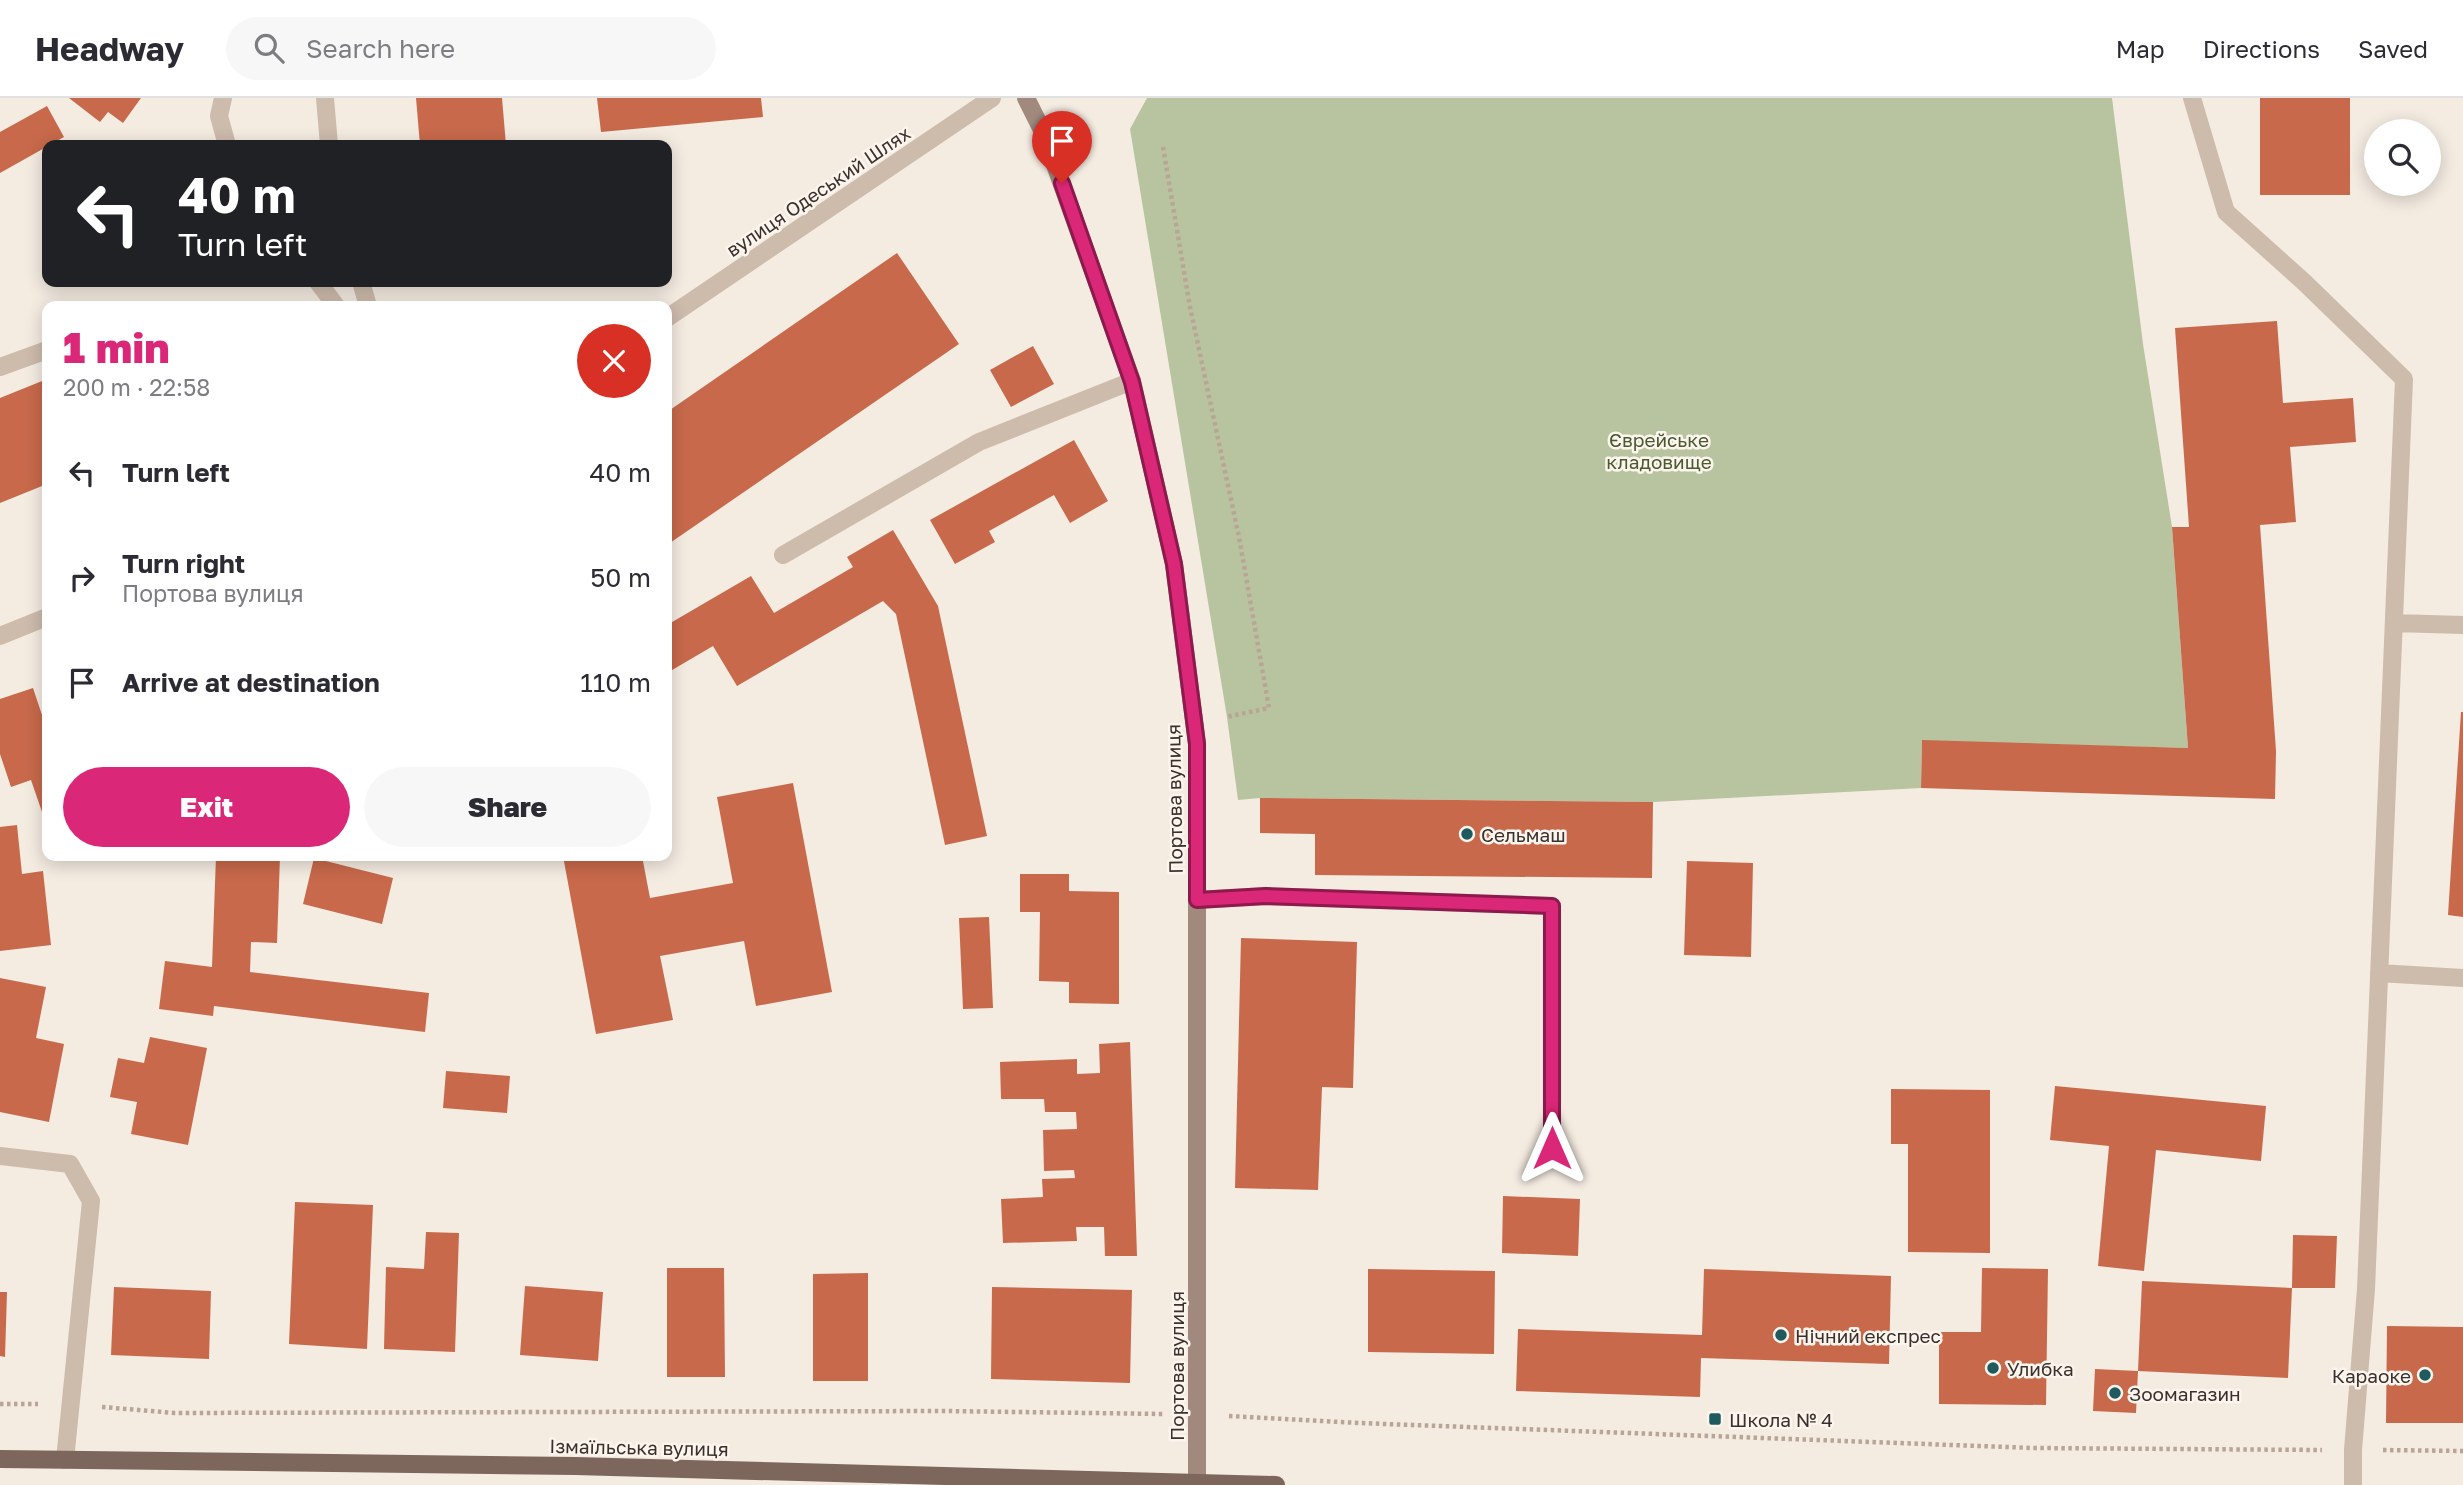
<!DOCTYPE html>
<meta charset="utf-8">
<style>
body{margin:0;font-family:"Golos Text",sans-serif;background:#f7f7f7;color:#2b2b33;height:100vh;display:flex;flex-direction:column;font-size:26px;white-space:nowrap}
*{box-sizing:border-box;margin:0}
p{font-size:23px;color:#7c7c81}
.icon{flex:none;width:38px;height:38px;fill:none;stroke:currentColor;stroke-width:2;stroke-linecap:round;stroke-linejoin:round}
.map{position:relative;flex:1;overflow:hidden}
.side{position:absolute;left:42px;top:203px;width:630px;height:560px;display:flex;flex-direction:column;background:#fff;border-radius:14px;box-shadow:0 4px 18px #0003}
.side>*{flex:none}
.banner{position:absolute;left:42px;top:42px;width:630px;height:147px;border-radius:14px;box-shadow:0 4px 18px #0003;background:#202124;color:#fff;overflow:hidden}
.tools{position:absolute;left:2364px;top:21px;display:grid;gap:14px}
.tools a{display:grid;place-items:center;width:77px;height:77px;border-radius:50%;background:#fff;box-shadow:0 4px 18px #0003;font-size:35px}
.pin{position:absolute;display:grid;place-items:center;width:60px;height:60px;color:#fff;margin:-72px -30px;border-radius:50% 50% 50% 0;rotate:-45deg;box-shadow:0 0 7px #0007}
.pin .icon{rotate:45deg}
.me{position:absolute;width:77px;margin:-38px;rotate:0deg;stroke-linejoin:round;filter:drop-shadow(0 0 5px #0008)}
.turn{display:flex;align-items:center;gap:24px;height:147px;padding:0 21px;font-size:32px}
.turn .icon{width:91px;height:91px;stroke-width:2.5}
.turn b{display:block;font-size:49px;line-height:60px}
.round{display:grid;place-items:center;flex:none;width:74px;height:74px;border-radius:37px;background:#f7f7f7}
.headline{display:flex;align-items:center;justify-content:space-between;height:119px;padding:0 21px}
h1{font-size:42px;font-weight:800;line-height:52px;color:#db2777}
.cta{display:flex;gap:14px;margin-top:auto;padding:14px 21px}
.cta a{flex:1;height:80px;border-radius:42px;background:#db2777;color:#fff;font-size:28px;font-weight:800;line-height:80px;text-align:center}
.cta a+a{background:#f7f7f7;color:#2b2b33}
ul{padding:0;list-style:none}
li{display:flex;align-items:center;gap:21px;height:105px;padding:0 21px}
li div{flex:1}
li b{display:block;font-size:26px}
li em{font-style:normal}
header{display:flex;align-items:center;gap:42px;box-sizing:border-box;height:98px;padding:0 35px;background:#fff;border-bottom:2px solid #e1e1e2}
header strong{font-size:33px}
nav{display:flex;gap:38px;margin-inline-start:auto;font-size:24px}
.search{width:490px;height:63px;background:#f7f7f7;display:flex;align-items:center;gap:18px;box-sizing:border-box;padding:0 24px;border-radius:38px;color:#7c7c81;font-size:26px}
.map>svg:first-child{display:block}
</style>
<header>
<strong>Headway</strong>
<div class="search"><svg class="icon" aria-label="search" viewBox="0 0 24 24"><circle cx="10" cy="10" r="6"/><path d="M15 15l6 6"/></svg>Search here</div>
<nav><a>Map</a><a>Directions</a><a>Saved</a></nav>
</header>
<div class="map">
<svg width="2463" height="1387" viewBox="0 0 2463 1387">
<rect width="100%" height="100%" fill="#f4ebe1"/>
<path fill="#b8c4a0" d="M1147 0H2112L2143 246 2172 429 2188 650 1922 643 1921 690 1653 704 1260 700 1238 702 1227 619 1130 31Z"/>
<path fill="#c8694b" d="M69 0H141L123 25 108 14 100 24Z
M416 0H502L506 47H420Z
M597 0H761L763 19 601 34Z
M2260 0H2350V97H2260Z
M47 8 64 39 0 75V34Z
M897 155 959 246 667 447V314Z
M2277 223 2283 305 2353 300 2356 344 2290 349 2296 424 2260 427 2276 653 2275 701 1921 690 1922 642 2188 650 2172 429H2189L2175 230Z
M1033 248 1054 286 1011 309 990 272Z
M47 281V386L0 405V300Z
M1074 342 1108 403 1070 425 1054 397 989 433 995 444 955 466 930 422Z
M893 432 938 508 987 738 945 747 896 516 883 503 737 588 713 548 667 575V527L751 478 774 515 853 469 847 459Z
M33 590 47 632V712L42 714 31 682 11 689 0 656V601Z
M2461 614H2463V819L2448 817Z
M793 685 832 894 756 908 744 843 660 858 673 922 596 936 563 758H642L650 800 733 785 717 699Z
M1260 700 1653 704 1652 780 1315 777V736L1260 735Z
M17 727 22 776 43 773 51 847 0 853V729Z
M216 758H280L277 845 251 844 250 874 429 895 425 934 214 908 213 918 159 911 165 863 212 869Z
M314 760 393 780 382 826 303 806Z
M1687 763 1753 765 1751 859 1684 857Z
M1020 776H1069V793L1119 794V906L1069 905V884L1039 883 1040 814H1020Z
M989 819 993 910 963 911 959 820Z
M1241 840 1357 844 1353 990 1322 989 1318 1092 1235 1090Z
M0 880 46 889 36 940 64 946 49 1024 0 1014Z
M150 939 207 950 188 1047 131 1036 137 1004 110 999 118 960 144 965Z
M1130 944 1137 1158H1105L1104 1129H1076L1077 1143 1003 1145 1001 1101 1043 1099 1042 1081 1075 1080 1074 1072 1044 1073 1043 1032 1077 1031 1076 1014H1045L1044 1001H1001L1000 964 1077 961V976L1100 975 1099 946Z
M446 973 510 978 507 1015 443 1010Z
M2055 988 2266 1008 2261 1063 2156 1052 2144 1173 2098 1168 2109 1048 2050 1042Z
M1891 991 1990 992V1155L1908 1154V1046H1891Z
M1503 1098 1580 1101 1578 1158 1502 1155Z
M295 1104 373 1107 367 1251 289 1246Z
M426 1134 459 1135 455 1254 384 1251 386 1169 424 1171Z
M2293 1137 2337 1138 2335 1190H2292L2288 1280 2138 1273 2142 1183 2292 1190Z
M667 1170H724L725 1279H667Z
M1982 1170 2048 1171 2046 1307 1939 1306V1234H1981Z
M1368 1171 1495 1173 1494 1256 1368 1254Z
M1704 1171 1891 1178 1889 1266 1701 1260 1700 1299 1516 1293 1518 1231 1702 1237Z
M868 1175V1283H813V1176Z
M525 1188 603 1194 598 1263 520 1257Z
M114 1189 211 1193 209 1261 111 1257Z
M992 1189 1132 1192 1130 1285 991 1281Z
M0 1194H7L5 1259 0 1258Z
M2387 1228 2463 1229V1325H2386Z
M2095 1271 2138 1273 2136 1315 2093 1313Z"/>
<g fill="none" stroke-linecap="round" stroke-linejoin="round">
<path stroke="#b9a596" stroke-width="4.5" stroke-dasharray="3.5 3.5" stroke-linecap="butt" d="M1163 49 1190 209 1239 439 1269 610 1226 619
M0 1306H38
M102 1309 175 1315 944 1313 1164 1316
M1229 1318 1359 1325 2033 1350 2322 1352
M2383 1352 2463 1353"/>
<path stroke="#cdbbac" stroke-width="18" d="M223 0 219 18 227 47
M325 0 329 47
M2192 0 2226 114 2304 184 2404 281 2366 1191 2353 1352V1387
M318 184 336 208
M361 184 368 208
M0 269 47 252
M783 457 979 344 1132 283
M2394 525 2463 527
M1197 802 1266 798 1552 808V1050
M2379 875 2463 880
M0 1058 70 1066 91 1103 65 1362"/>
<path stroke="#cdbbac" stroke-width="18" d="M667 220 992 0
M0 538 47 519"/>
<path stroke="#a18a7d" stroke-width="18" d="M1026 0 1044 36 1132 283 1174 466 1197 646V1385"/>
<path stroke="#7d675c" stroke-width="18" d="M0 1361 575 1368 1276 1387"/>
</g>
<g fill="none" stroke-linecap="round" stroke-linejoin="round">
<defs>
<path id="route" d="M1062 85 1132 284 1174 466 1197 646V802L1266 798 1552 808V1050"/>
</defs>
<use href="#route" stroke="#8e194d" stroke-width="18"/>
<use href="#route" stroke="#db2777" stroke-width="12"/>
</g>
<g fill="#1f5a5e" stroke="#fbf5ee" stroke-width="2.5">
<circle cx="1467" cy="736" r="7"/>
<circle cx="1781" cy="1237" r="7"/>
<circle cx="1993" cy="1270" r="7"/>
<circle cx="2425" cy="1277" r="7"/>
<circle cx="2115" cy="1295" r="7"/>
<rect x="1708" y="1314" width="14" height="14" rx="3.5"/>
</g>
<g text-anchor="middle" dominant-baseline="central" stroke-width="5" stroke-linejoin="round" paint-order="stroke">
<g font-size="19" fill="#3b302b" stroke="#fbf5ee">
<text transform="translate(818 93) rotate(-34)">вулиця Одеський Шлях</text>
<text transform="translate(1174 701) rotate(-91)">Портова вулиця</text>
<text transform="translate(1176 1268) rotate(-90)">Портова вулиця</text>
<text transform="translate(639 1349) rotate(1)">Ізмаїльська вулиця</text>
</g>
<g font-size="19" fill="#4a5a2e" stroke="#fbf5ee">
<text x="1659" y="341">Єврейське<tspan x="1659" dy="22">кладовище</tspan></text>
</g>
<g font-size="19" fill="#3b302b" stroke="#fbf5ee" text-anchor="start">
<text x="1481" y="736">Сельмаш</text>
<text x="1795" y="1237">Нічний експрес</text>
<text x="2007" y="1270">Улибка</text>
<text x="2411" y="1277" text-anchor="end">Караоке</text>
<text x="2129" y="1295">Зоомагазин</text>
<text x="1729" y="1321">Школа № 4</text>
</g>
</g>
</svg>
<div class="tools">
<a><svg class="icon" aria-label="search" viewBox="0 0 24 24"><circle cx="10" cy="10" r="6"/><path d="M15 15l6 6"/></svg></a>
</div>
<div class="pin" style="left:1062px;top:85px;background:#d93025"><svg class="icon" aria-label="arrive" viewBox="0 0 24 24"><path d="M6 21V4h12l-3 4 3 4H6"/></svg></div>
<svg class="me" style="left:1552px;top:1050px" viewBox="-20 -20 40 40"><path d="M0-17L14 15 0 8-14 15z" fill="#db2777" stroke="#fff" stroke-width="4"/></svg>
<div class="banner">
<div class="turn"><svg class="icon" aria-label="left" viewBox="0 0 24 24"><path d="M17 20v-9H6M10 6l-5 5 5 5"/></svg><div><b>40 m</b>Turn left</div></div>
</div>
<section class="side">
<div class="headline"><div><h1>1 min</h1><p>200 m · 22:58</p></div><a class="round" style="background:#d93025;color:#fff"><svg class="icon" aria-label="close" viewBox="0 0 24 24"><path d="M6 6l12 12M18 6L6 18"/></svg></a></div>
<ul>
<li><svg class="icon" aria-label="left" viewBox="0 0 24 24"><path d="M17 20v-9H6M10 6l-5 5 5 5"/></svg><div><b>Turn left</b></div><em>40 m</em></li>
<li><svg class="icon" aria-label="right" viewBox="0 0 24 24"><path d="M7 20v-9h11M14 6l5 5-5 5"/></svg><div><b>Turn right</b><p>Портова вулиця</p></div><em>50 m</em></li>
<li><svg class="icon" aria-label="arrive" viewBox="0 0 24 24"><path d="M6 21V4h12l-3 4 3 4H6"/></svg><div><b>Arrive at destination</b></div><em>110 m</em></li>
</ul>
<div class="cta"><a>Exit</a><a>Share</a></div>
</section>
</div>
